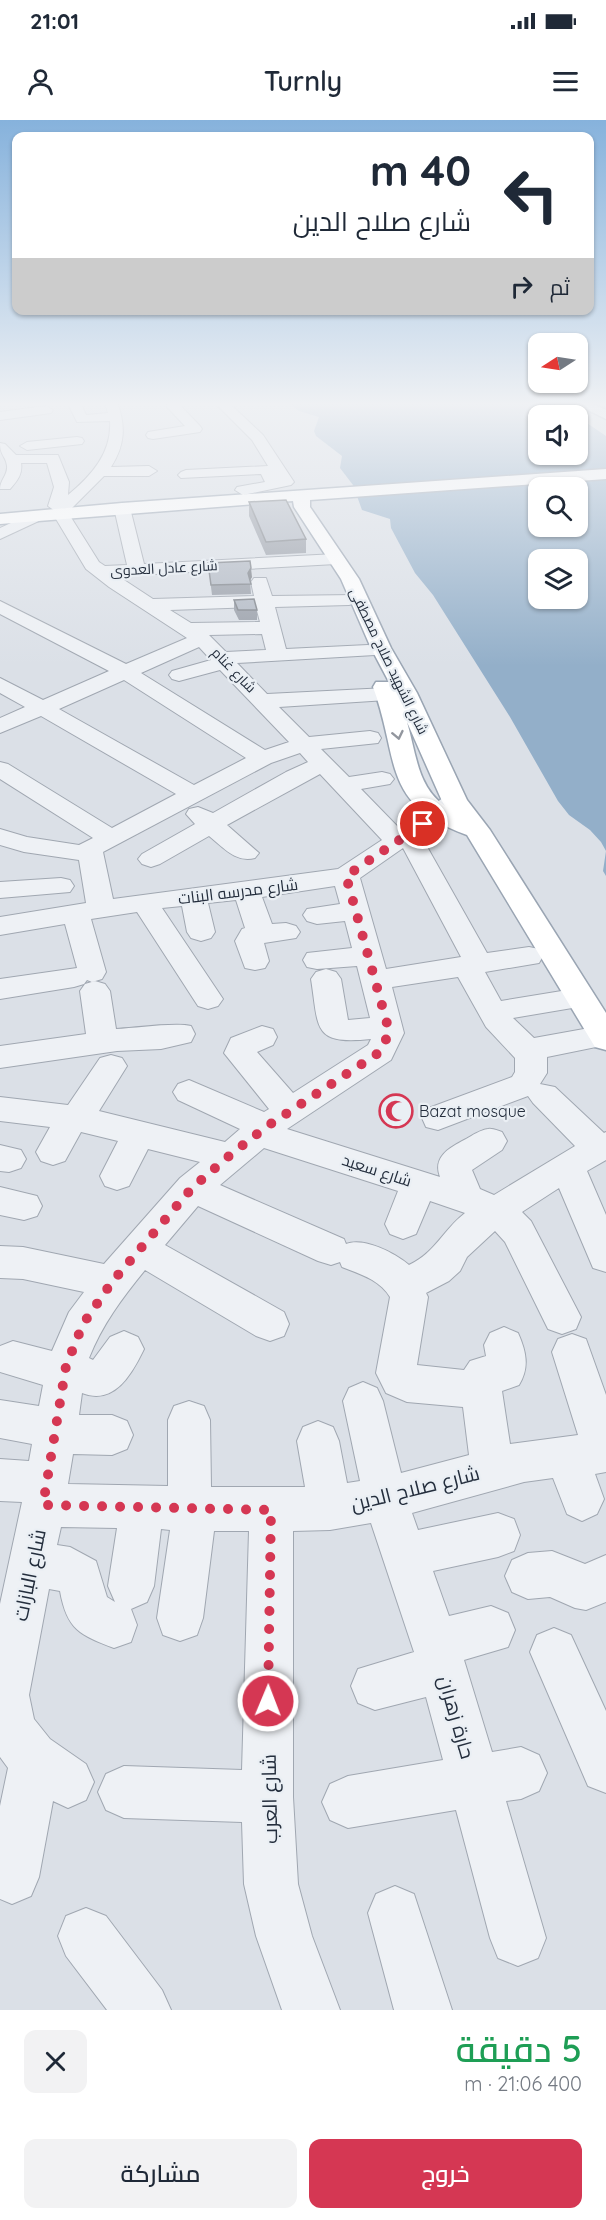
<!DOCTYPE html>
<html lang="ar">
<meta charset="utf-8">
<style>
body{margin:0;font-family:Quicksand,Cairo,sans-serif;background:#f2f2f3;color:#1f2937;direction:rtl;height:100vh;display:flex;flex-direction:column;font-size:22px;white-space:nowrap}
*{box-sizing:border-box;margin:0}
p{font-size:20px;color:#747a83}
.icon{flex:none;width:33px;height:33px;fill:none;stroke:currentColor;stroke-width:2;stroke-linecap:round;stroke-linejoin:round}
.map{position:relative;height:1890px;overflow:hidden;direction:ltr}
.details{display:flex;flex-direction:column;background:#fff;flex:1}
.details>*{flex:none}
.top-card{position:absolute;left:12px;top:12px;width:582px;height:183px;border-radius:12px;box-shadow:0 2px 4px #0004;direction:rtl;background:#fff;color:#1f2937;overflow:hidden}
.needle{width:39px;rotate:258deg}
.controls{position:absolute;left:528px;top:213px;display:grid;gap:12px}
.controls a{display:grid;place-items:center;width:60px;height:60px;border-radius:12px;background:#fff;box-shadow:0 2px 4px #0004;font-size:30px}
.pin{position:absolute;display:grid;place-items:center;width:51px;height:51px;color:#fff;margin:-26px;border:3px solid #fff;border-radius:50%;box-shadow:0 2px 6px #0007}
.me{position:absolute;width:66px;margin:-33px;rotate:1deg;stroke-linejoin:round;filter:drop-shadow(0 0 4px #0008)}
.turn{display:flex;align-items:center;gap:21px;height:126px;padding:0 24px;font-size:27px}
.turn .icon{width:78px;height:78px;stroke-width:2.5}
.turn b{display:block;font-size:42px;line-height:51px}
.then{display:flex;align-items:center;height:57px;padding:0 24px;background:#0003;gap:12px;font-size:22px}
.round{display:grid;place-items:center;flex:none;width:63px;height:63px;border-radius:12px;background:#f2f2f3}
.summary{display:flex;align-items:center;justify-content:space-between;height:102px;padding:0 24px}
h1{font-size:36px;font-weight:600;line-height:45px;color:#1e9e55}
.action{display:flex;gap:12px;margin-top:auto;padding:12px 24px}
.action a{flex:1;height:69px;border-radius:12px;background:#d53753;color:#fff;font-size:24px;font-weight:600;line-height:69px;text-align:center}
.action a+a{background:#f2f2f3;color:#1f2937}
.status{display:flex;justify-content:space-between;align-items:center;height:42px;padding:0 30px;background:#fff;direction:ltr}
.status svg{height:16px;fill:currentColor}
header{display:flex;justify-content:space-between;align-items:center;height:78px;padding:0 24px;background:#fff;font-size:27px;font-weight:600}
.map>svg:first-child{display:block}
</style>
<div class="status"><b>21:01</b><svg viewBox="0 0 49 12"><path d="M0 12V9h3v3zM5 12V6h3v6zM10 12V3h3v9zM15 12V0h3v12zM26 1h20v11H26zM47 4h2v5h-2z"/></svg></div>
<header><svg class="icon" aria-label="menu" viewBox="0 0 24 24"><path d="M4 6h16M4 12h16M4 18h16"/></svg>Turnly<svg class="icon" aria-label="person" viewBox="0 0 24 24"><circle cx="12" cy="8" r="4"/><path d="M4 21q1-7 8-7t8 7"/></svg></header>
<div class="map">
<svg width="606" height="1890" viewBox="0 0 606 1890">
<rect width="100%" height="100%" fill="#dbe0e7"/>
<path fill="#93afc9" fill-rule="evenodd" d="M287 282H551L575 295 538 296V334H578V297L606 316V756L603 751 606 731 601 722 590 710 569 695 558 681 510 597 433 475 415 453 391 408 390 399 362 390 353 365 340 348 342 336 316 316 314 311 319 297 299 291ZM538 368H578V406H538ZM538 440H578V478H538Z"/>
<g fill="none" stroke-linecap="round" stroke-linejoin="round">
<defs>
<path id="minor" d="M67 282H80L86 295 108 293 105 282H117C126 306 125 325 111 347L149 346 157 351 149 356H104L72 388 62 389 67 391 99 442 105 446 127 445 114 388 122 383 130 388 144 444 336 434 342 435 345 439 342 443 336 444 118 456 153 479 254 476 251 462 254 458H266L272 476 356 475 358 479 356 483 349 485 275 487 286 529 368 525 375 527 378 531 375 535 237 543 267 574 387 568 395 569 398 574 395 579 387 580 279 587 309 617 370 611 378 613 381 618 378 623 321 629 349 657 382 652 390 654 394 659 390 664 361 669 399 708 446 676 455 674 464 676 467 681 464 686 421 716 487 833 529 827 539 829 543 836 539 843 485 852 501 881 580 868 590 871 595 878 590 885 513 898 534 918 606 905V925L547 937V953L540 964 555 967 604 1013 606 1012V1040L587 1051 606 1095V1152L593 1148 559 1068 522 1092 531 1101 581 1197 576 1209 562 1214 548 1209 505 1122 495 1111 467 1137 460 1151 449 1161 426 1173 428 1177 417 1245 464 1250 470 1241 486 1236 484 1225 490 1213 504 1207 518 1213C526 1231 530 1247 519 1265L502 1271 510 1324 578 1315 552 1232 558 1219 572 1214 586 1219 606 1275V1352L595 1354 604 1379 597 1394 582 1401 567 1394 553 1358 524 1362 412 1393 418 1410 498 1393 514 1399 520 1415 514 1431 498 1437 433 1451 449 1496 491 1486 508 1493 515 1510 508 1527 464 1540 492 1632 521 1627 539 1635 547 1653 539 1671 521 1679 506 1681 546 1818 538 1838 518 1846 498 1838 490 1818 456 1690 348 1708 330 1700 322 1682 330 1664 348 1656 443 1640 426 1577 375 1590 358 1583 351 1566 358 1549 414 1532 371 1403 330 1410 293 1411V1677L298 1764 312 1816 340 1890H282L256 1816 244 1764 242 1702 124 1698 106 1690 98 1672 106 1654 124 1646 242 1650 249 1411H214L203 1498 197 1515 180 1521 163 1515 157 1498 170 1410 161 1409 154 1466 147 1482 131 1489 137 1505 131 1522 114 1528C80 1515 67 1510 60 1471L49 1469 29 1575 34 1599 50 1619 86 1644 94 1662 86 1680 68 1688 53 1681 39 1757 31 1776 12 1784 0 1779V1686L8 1648 0 1637V1484L22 1382 0 1381V1339L29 1341 32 1324 0 1318V1280L39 1286 43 1265 0 1252V1226L13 1221 52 1231 69 1192 84 1172 23 1159 0 1158V1126L23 1127 104 1144 180 1058 200 1042 148 1029 129 1066 117 1070 105 1066 100 1056 118 1021 81 1012 65 1041 53 1045 41 1041 36 1032 50 1007 0 1001V977L68 985 100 938 111 935 122 938 127 946 99 991 225 1022 240 1009 178 980 173 972 178 964 189 960 264 992 269 989 224 933 231 918 262 906 273 909 277 917 273 925 257 932 293 973 368 925 371 919C312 925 319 909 311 859L316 852 326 849 336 852 341 859 348 900 370 898 357 846 317 849 307 847 303 840 307 833 352 828 345 801 317 804 307 801 303 795 307 789 340 784 335 766 262 777 272 804 286 803 296 806 300 812 296 818 264 823 269 841 265 848 255 850 245 848 235 821 242 809 245 808 236 780 208 783 215 812 211 818 201 821 191 818 187 812 182 786 162 788 223 879 218 886 208 889 198 886 137 792 91 799 106 852 102 859 92 862 87 860 84 864 74 867 0 879V859L77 848 65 804 0 815V797L86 783 79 740 24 732 0 725V709L27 717 79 725 93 718 0 659V642L8 644 112 708 176 674 41 596 0 613V598L25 587 0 573V558L43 580 109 551 0 494V481L126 544 187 518 109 467 86 449 53 394 55 391 48 386 54 367 47 343H21C23 354 17 361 10 369H0C0 360 8 355 7 346 6 336 0 336 0 323L5 324 16 335H58L69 362 68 375C91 356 112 333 110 301L77 302ZM256 487 260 502 191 503 170 490ZM262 514 266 530 226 532 209 515ZM199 527 211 540 172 551 169 555 172 559 179 561 220 550 289 622 265 630 141 553ZM124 560 246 638 194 665 59 589ZM300 633 308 642 286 652 213 693 198 687 189 689 186 694 195 704 142 734 138 739 142 744 151 747 160 744 209 716C224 728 236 743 255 738L259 733 227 705 320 654 382 720 338 749 113 779 103 732 271 643ZM403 728 461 837 386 849 360 758ZM458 857 486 907 515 938V952L512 957 426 989 422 998 426 1007 438 1010 528 976 533 983 575 1026 494 1075 480 1069 472 1050 502 1030 507 1021 502 1012C498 1011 493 1008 488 1009 480 1010 473 1015 466 1019 451 1027 432 1036 440 1057L287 1009 391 940 404 913 392 867ZM264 1028 398 1071 385 1104 390 1114 403 1119 416 1114 430 1081 465 1093C442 1111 436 1132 409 1145 395 1133 364 1117 346 1124L344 1119 220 1065ZM198 1086 318 1141 331 1145 340 1142 342 1147C360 1154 380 1160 390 1177L376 1253 386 1273 407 1282 463 1287 469 1335 401 1353 383 1281 377 1268 363 1262 349 1268 343 1281 360 1361 347 1363 339 1321 333 1307 318 1301 303 1307 297 1321 305 1367H211L210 1300 204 1286 189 1281 174 1286 168 1300V1366L68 1364 73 1334 112 1335 127 1329 133 1315 127 1301 112 1295H79L82 1273C114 1286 132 1254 144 1229L138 1217 124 1211 110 1217 93 1240 89 1238C102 1205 122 1178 145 1150L256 1216 270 1221 284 1216 289 1204 284 1192 165 1125ZM61 1407 117 1408 108 1466 115 1482 107 1477 96 1441 70 1427 57 1425Z
M167 282H177L200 306 202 309 200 312 153 319 148 318 146 315 148 312 185 306 167 287Z
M214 282H228L263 315 294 362 291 365 243 375 235 370 237 367 265 362 261 354 181 358 178 355 181 352 186 350 268 346 252 320Z
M46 286 53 290 51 293 0 300V292Z
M77 317 82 318 84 321 82 324 27 330 20 326 27 322Z
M37 391 45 396 43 399 0 419V408Z
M61 758 70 760 74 766 70 772 0 778V762Z
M95 861 105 864 110 871 116 909C135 908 176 902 191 906L195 914 191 922 161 929 117 931 0 948V926L86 914 80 871 85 864Z
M0 1025 21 1030 26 1039 21 1048 9 1052 0 1051Z
M0 1067 37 1076 42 1086 37 1096 24 1100 0 1095Z
M552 1431 585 1444 606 1435V1482L586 1490 575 1488 550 1477 528 1479 512 1472 505 1456 512 1440 528 1433Z
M554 1508 571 1515 606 1591V1673L588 1666 530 1532 537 1515Z
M395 1766 414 1774 452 1890H394L368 1793 376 1774Z
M86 1788 106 1796 162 1870 171 1890H107L66 1836 58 1816 66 1796Z"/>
<path id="major" d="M572 282H589L606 290V299Z
M606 349V359L310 380V387L359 459 391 528 417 573 467 680 490 710 606 893V930L595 927 467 715C380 684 400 639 373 567L376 562H389L371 528 341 459 294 387 293 381 0 404V394L122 383ZM407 602 442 681 445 686C417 667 416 632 407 602Z"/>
</defs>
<use href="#minor" stroke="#a0a7b1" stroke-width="2"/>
<use href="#major" stroke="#9aa5b3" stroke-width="3"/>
<use href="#minor" fill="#eef1f5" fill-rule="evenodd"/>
<use href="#major" fill="#fff" fill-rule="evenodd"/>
</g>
<path fill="#999fa9" d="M249 382 306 419V433L266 435 249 396Z
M208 443 252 457 250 460 251 474 212 475Z
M234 480 257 490V500H239L234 490Z"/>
<path fill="#7d8289" d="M251 448 252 457 249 462 248 453Z"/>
<path fill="#b2b9c4" stroke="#7d8289" stroke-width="1.5" d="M286 380 306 419 266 422 249 382Z
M250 441 251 448 248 453 251 464 211 465 208 443Z
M254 479 257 490H238L234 480Z"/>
<defs><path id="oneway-chevron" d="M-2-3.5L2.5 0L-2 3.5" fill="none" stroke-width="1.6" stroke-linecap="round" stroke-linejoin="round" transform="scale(1.5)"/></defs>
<use stroke="#92969e" href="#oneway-chevron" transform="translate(398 615) rotate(78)"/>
<linearGradient id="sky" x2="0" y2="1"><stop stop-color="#86b2dc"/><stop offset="0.52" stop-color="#eff1f4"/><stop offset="1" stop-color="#eff1f4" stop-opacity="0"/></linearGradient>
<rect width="606" height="546" fill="url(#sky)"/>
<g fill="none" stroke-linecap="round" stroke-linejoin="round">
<path stroke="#d53753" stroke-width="10" stroke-dasharray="0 18" d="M268 1581 271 1390 43 1385 66 1246 83 1204 112 1162 192 1068 229 1036 266 1007 380 932 389 913 388 907 346 756 423 704"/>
</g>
<defs>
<symbol id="mosque-ring" viewBox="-11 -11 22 22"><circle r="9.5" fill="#eaeff4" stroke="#d53753" stroke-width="1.5"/><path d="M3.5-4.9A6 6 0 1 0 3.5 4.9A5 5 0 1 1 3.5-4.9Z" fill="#d53753"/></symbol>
</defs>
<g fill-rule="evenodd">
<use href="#mosque-ring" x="377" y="972" width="38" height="38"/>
</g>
<g text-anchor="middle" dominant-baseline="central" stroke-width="4.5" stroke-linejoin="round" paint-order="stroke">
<g font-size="14" fill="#242e3d" stroke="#eaeff4">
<text transform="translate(164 448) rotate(-3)">شارع عادل العدوى</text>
<text transform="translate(389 541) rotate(64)">شارع الشهيد صلاح مصطفى</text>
<text transform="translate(234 550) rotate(46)">شارع غنام</text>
</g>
<g font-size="16" fill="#242e3d" stroke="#eaeff4">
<text transform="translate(238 771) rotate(-7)">شارع مدرسه البنات</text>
<text transform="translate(377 1050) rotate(18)">شارع سعيد</text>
</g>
<g font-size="16" fill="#242e3d" stroke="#eaeff4" text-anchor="start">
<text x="419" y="991">Bazat mosque</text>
</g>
<g font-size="20" fill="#242e3d" stroke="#eaeff4">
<text transform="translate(415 1368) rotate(-14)">شارع صلاح الدين</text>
<text transform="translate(29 1455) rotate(-78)">شارع البازات</text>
<text transform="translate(457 1597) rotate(74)">حارة زهران</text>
<text transform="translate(269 1679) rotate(-91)">شارع العرب</text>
</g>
</g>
</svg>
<div class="controls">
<a><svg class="needle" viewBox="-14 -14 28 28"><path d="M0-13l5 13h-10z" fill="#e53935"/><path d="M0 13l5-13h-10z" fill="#747a83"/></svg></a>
<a><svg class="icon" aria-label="sound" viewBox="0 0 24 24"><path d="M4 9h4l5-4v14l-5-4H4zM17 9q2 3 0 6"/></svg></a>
<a><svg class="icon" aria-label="search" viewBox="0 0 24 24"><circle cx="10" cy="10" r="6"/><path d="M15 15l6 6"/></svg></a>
<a><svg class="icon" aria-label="layers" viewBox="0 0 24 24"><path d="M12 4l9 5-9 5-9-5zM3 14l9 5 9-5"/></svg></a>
</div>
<div class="pin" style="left:423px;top:704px;background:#d93025"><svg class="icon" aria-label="arrive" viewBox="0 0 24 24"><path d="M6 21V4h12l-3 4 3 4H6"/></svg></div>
<svg class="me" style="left:268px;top:1581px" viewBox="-20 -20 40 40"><circle r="17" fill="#d53753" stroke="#fff" stroke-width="3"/><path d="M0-11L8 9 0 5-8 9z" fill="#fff"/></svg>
<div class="top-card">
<div class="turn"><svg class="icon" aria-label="left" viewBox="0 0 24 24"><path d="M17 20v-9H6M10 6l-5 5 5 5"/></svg><div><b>40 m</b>شارع صلاح الدين</div></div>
<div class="then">ثم<svg class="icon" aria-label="right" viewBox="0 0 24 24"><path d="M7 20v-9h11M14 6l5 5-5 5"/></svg></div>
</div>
</div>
<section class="details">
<div class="summary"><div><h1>5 دقيقة</h1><p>400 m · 21:06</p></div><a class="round"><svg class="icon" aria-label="close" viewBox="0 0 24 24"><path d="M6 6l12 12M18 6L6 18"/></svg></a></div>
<div class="action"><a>خروج</a><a>مشاركة</a></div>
</section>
